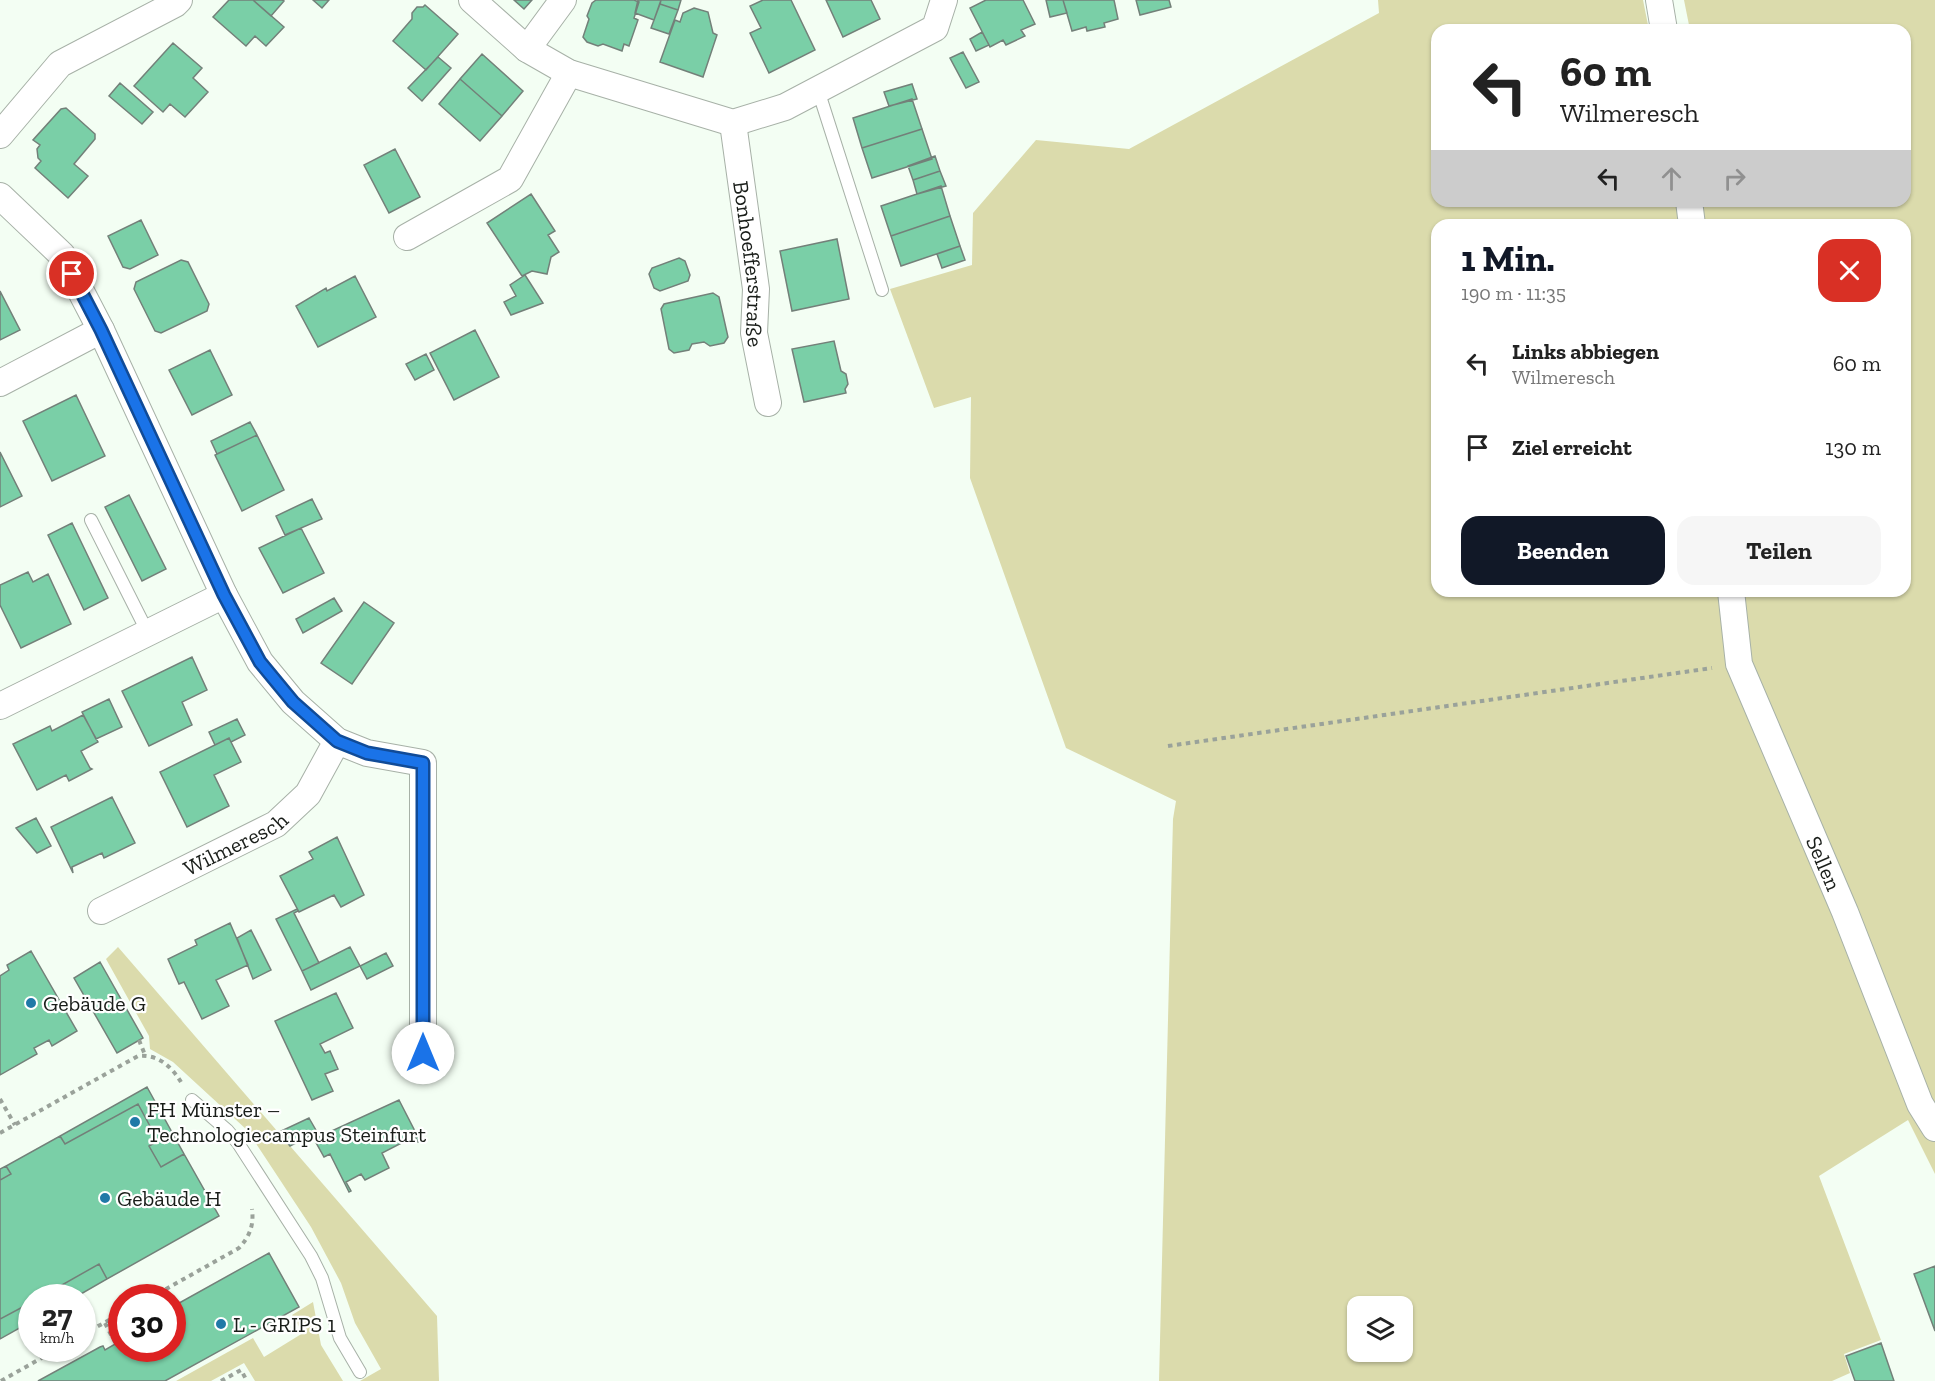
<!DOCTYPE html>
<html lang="de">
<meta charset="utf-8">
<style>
body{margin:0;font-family:"Zilla Slab",serif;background:#f6f6f6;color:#222;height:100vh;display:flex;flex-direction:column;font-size:22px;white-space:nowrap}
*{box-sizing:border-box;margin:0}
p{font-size:20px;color:#767676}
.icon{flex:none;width:33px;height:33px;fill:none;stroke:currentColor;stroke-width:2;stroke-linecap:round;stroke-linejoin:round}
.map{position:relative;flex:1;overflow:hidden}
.panel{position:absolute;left:1431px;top:219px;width:480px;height:378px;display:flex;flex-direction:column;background:#fff;border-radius:18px;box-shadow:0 2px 4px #0004}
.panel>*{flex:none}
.banner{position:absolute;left:1431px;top:24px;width:480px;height:183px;border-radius:18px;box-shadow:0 2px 4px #0004;background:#fff;color:#222;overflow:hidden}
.tools{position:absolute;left:1347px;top:1296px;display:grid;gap:12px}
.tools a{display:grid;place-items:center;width:66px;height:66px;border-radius:12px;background:#fff;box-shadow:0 2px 4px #0004;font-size:30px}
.speed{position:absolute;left:18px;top:1284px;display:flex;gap:12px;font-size:30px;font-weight:700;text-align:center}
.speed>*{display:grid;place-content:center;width:78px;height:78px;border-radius:50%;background:#fff;box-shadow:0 2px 4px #0004;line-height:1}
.speed small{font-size:15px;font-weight:400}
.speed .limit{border:9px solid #d22;background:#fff;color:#111}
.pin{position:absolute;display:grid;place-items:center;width:51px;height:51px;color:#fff;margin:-26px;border:3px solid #fff;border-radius:50%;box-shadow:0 2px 6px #0007}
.me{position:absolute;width:66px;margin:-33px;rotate:0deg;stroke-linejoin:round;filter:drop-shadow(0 0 4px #0008)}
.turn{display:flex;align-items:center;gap:21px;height:126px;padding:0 30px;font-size:27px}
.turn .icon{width:78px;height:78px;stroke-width:2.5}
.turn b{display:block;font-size:42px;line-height:51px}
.lanes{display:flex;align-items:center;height:57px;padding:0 30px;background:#0003;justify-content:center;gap:30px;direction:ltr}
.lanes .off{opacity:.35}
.round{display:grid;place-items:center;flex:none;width:63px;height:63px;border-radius:18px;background:#f6f6f6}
.overview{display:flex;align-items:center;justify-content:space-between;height:102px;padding:0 30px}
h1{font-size:36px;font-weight:700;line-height:45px;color:#111827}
.button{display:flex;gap:12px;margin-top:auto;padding:12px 30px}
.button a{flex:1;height:69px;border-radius:18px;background:#111827;color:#fff;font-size:24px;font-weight:700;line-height:69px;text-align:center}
.button a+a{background:#f6f6f6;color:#222}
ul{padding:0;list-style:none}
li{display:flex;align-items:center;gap:18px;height:84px;padding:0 30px}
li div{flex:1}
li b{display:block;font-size:22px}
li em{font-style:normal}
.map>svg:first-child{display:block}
</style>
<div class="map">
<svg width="1935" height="1381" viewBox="0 0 1935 1381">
<rect width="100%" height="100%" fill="#f3fef3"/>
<path fill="#dbdbac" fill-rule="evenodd" d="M1378 0H1643L1649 30H1437V201H1905V30H1690L1684 0H1935V1174L1908 1120 1819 1176 1881 1340 1844 1354 1850 1373 1832 1381H1159L1173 819 1176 801 1066 748 970 478 971 397 934 408 890 289 972 265 973 213 1036 140 1129 149 1379 13ZM1437 225H1905V591H1437ZM1358 1306H1402V1352H1358Z
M118 947 437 1316 439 1381H360L381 1369 355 1323 341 1283 311 1227 247 1130 173 1062 150 1049 149 1036 106 959Z
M313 1302 321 1345 343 1381H255L244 1363 211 1381H176L253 1338 264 1357 303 1333 292 1315Z"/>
<path fill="#7acfa7" stroke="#738079" stroke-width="1.5" d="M229 0H253L284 27 266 46 255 36 246 46 213 17Z
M253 0H282L284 1 271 16Z
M313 0H329L322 8Z
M514 0H532L524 9Z
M596 0H634L639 2 634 18 638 20 629 46 624 44 622 51 603 44 598 46 587 42 583 37 589 19 587 16 592 3Z
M638 0H661L654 20 635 13Z
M661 0H681L678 10 660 4Z
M763 0H791L815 50 769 73 750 33 761 28 750 6Z
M826 0H871L880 19 843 37Z
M986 0H1023L1035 24 1021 30 1025 36 1006 45 1003 40 990 47 970 8Z
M1046 0H1063L1067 13 1050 17Z
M1063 0H1114L1118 19 1104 23 1105 27 1087 31 1086 27 1072 31Z
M1136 0H1169L1171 7 1140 15Z
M660 4 678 10 669 34 651 28Z
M425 5 458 34 426 70 393 41 412 19V13L417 7H423Z
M694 8 708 12 713 33 717 35 703 77 660 62 675 20 680 22 683 13Z
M982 32 989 45 976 51 970 39Z
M173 43 202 68 193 78 208 92 185 117 170 104 163 112 134 86Z
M963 52 979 82 966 88 950 58Z
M482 54 523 91 502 116 460 79Z
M438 57 451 68 422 101 408 88Z
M460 79 502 116 480 141 439 104Z
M120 83 153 112 142 124 109 96Z
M912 84 917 99 889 106 884 92Z
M912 99 922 129 862 148 853 118Z
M66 108 95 134V139L74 164 88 176 68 198 35 168 41 161 38 158 37 149 40 145 33 140 61 109Z
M922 129 932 159 872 178 862 148Z
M395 149 420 197 389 213 364 165Z
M935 156 940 171 913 180 908 166Z
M940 171 946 186 917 194 913 180Z
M941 186 950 216 891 236 881 206Z
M531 194 555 231 548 235 559 252 551 257 547 274 532 271 522 276 487 223Z
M950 216 960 246 901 266 891 236Z
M141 220 158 255 130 269 123 267 108 236Z
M837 239 849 299 792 311 780 251Z
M960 246 965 260 942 268 937 254Z
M679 258 685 261 690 275 688 281 660 291 654 288 649 274 652 268Z
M181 260 188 262 209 304 207 311 161 333 155 331 134 289 136 282Z
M525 275 543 303 511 315 504 302 516 296 510 285Z
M355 276 376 317 318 347 296 306 326 288 327 291Z
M0 291 20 330 0 340Z
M713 293 719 297 728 337 724 343 710 346 704 342 692 344 689 350 674 353 669 349 661 309 664 304Z
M475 330 499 377 454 400 430 353Z
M834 341 841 371 846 374 848 384 845 389 846 393 804 402 792 349Z
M210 350 232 395 192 415 169 370Z
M426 354 434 370 415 380 406 364Z
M76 395 105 456 52 481 23 421Z
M250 422 257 435 217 454 211 441Z
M257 435 284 490 242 511 215 455Z
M0 452 22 496 0 507Z
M129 495 166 569 142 581 105 507Z
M312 499 322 519 285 535 276 516Z
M72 523 108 598 84 610 48 535Z
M301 528 324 573 283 593 259 548Z
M28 572 33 582 48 574 71 624 21 648 0 605V585Z
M334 598 342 611 303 633 296 619Z
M364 602 394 623 352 684 321 663Z
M192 657 207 690 182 702 192 725 149 746 122 691Z
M109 699 122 727 96 739 82 712Z
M83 715 98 742 81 751 90 768 92 769 69 781 66 775 37 790 13 744 50 726 52 731Z
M237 719 245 735 231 742 229 738 215 745 209 732Z
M229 738 241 762 214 775 229 806 187 827 160 772Z
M112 797 135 843 104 858 102 853 72 867 73 873 51 827Z
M36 818 51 846 37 853 16 828Z
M337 837 364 895 341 907 334 895 299 912 280 876 313 859 309 852Z
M297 909 298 911 294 913 319 963 302 971 276 919Z
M230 923 248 965 216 980 229 1006 202 1019 184 982 179 984 168 959 197 945 195 940Z
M251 930 271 970 253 979 237 938Z
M350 947 360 966 311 990 302 971Z
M31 951 77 1031 52 1046 49 1040 34 1048 37 1054 0 1075V976L9 970 7 965Z
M386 953 393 966 367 979 360 966Z
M100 962 143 1038 117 1053 74 978Z
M336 993 353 1028 320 1044 325 1053 330 1051 338 1069 325 1074 333 1091 312 1100 275 1021Z
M147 1087 184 1154 161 1167 149 1146 158 1141 138 1104 65 1144 60 1136Z
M399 1100 420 1141 418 1142 415 1136 382 1153 389 1168 365 1180 361 1174 346 1182 351 1191 349 1192 330 1154 324 1157 314 1139Z
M138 1104 158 1141 149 1146 161 1167 184 1154 219 1216 107 1279 99 1264 39 1298H32V1302L0 1319V1180L11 1174 6 1166 60 1136 65 1144Z
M309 1118 317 1132 290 1146 279 1132Z
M6 1166 11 1174 0 1180V1169Z
M269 1253 299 1307 165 1381H38L100 1347 103 1346 105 1350 122 1340V1348H172V1307Z
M99 1264 107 1279 74 1298H39Z
M1935 1266V1331L1914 1274Z
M32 1302V1321L0 1339V1319Z
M1881 1343 1894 1381H1855L1846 1356Z"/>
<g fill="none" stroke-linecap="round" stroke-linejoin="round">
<defs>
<path id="service" d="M818 90 882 290
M91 520 148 633
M192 1100 227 1130 238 1143 311 1256 322 1278 340 1338 360 1372"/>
<g id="minor">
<path d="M472 0 527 49 569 73 733 123 785 107 935 28 944 0"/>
<path d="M1659 0 1664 30"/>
<path d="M527 49 563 0"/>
<path id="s1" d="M733 123 756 289 754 333 768 403"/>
<path d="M0 135 60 64 175 4 179 0"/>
<path d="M0 196 62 255 101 330 224 595 260 662 293 702 337 741 367 753 423 763V1053"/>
<path d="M1689 201 1692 225"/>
<path d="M407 237 510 179 569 73"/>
<path d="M0 383 101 330"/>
<path id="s2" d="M1731 591 1739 664 1845 912 1920 1104 1935 1128"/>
<path d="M0 706 224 595"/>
<path id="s3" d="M101 911 276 824 308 794 337 741"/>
</g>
</defs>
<use href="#service" stroke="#a7b1a7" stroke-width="14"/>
<use href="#minor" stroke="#a7b1a7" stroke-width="28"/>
<path stroke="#9aa29a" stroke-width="4" stroke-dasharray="4.5 4.5" stroke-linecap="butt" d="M1168 746 1712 668
M139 1040 145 1055
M0 1099 15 1125
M0 1133 138 1056C158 1054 171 1066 181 1082
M150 1298 239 1248C250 1236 254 1225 252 1209
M30 1322 32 1325
M105 1323 116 1344
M82 1335 122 1313
M45 1348 49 1354
M1 1381 59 1348
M221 1381 241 1370 247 1381"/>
<use href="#service" stroke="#fff" stroke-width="12"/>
<use href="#minor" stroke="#fff" stroke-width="26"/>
</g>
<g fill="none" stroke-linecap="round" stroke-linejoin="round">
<defs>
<path id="route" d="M72 274 101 330 224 595 260 662 293 702 337 741 367 753 423 763V1053"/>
</defs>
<use href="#route" stroke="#114b97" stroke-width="15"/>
<use href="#route" stroke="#1a73e8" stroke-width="10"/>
</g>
<g fill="#2079a7" stroke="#fff" stroke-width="2">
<circle cx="31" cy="1003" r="6"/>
<circle cx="135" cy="1122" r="6"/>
<circle cx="105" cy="1198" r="6"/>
<circle cx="221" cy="1324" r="6"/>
</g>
<g text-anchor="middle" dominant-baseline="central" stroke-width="4.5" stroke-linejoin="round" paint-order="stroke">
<g font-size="22" fill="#191d19" stroke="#fff">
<text stroke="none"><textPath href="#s1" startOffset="142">Bonhoefferstraße</textPath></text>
<text stroke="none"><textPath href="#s3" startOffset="150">Wilmeresch</textPath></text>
<text stroke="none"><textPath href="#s2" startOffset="290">Sellen</textPath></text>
</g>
<g font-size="22" fill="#191d19" stroke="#fff" text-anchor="start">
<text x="43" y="1003">Gebäude G</text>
<text x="147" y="1109">FH Münster –<tspan x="147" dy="25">Technologiecampus Steinfurt</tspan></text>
<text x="117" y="1198">Gebäude H</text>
<text x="233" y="1324">L - GRIPS 1</text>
</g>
</g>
</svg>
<div class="tools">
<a><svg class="icon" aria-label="layers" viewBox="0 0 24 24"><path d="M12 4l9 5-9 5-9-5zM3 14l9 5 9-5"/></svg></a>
</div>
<div class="speed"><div>27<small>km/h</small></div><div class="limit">30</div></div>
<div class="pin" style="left:72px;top:274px;background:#d93025"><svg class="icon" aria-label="arrive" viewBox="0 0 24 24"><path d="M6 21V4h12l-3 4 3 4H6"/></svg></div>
<svg class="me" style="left:423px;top:1053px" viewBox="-20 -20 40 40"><circle r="19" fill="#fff"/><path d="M0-13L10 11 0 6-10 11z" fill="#1a73e8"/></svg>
<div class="banner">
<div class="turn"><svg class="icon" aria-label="left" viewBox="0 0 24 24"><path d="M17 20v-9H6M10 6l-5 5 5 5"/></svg><div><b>60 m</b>Wilmeresch</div></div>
<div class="lanes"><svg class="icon" aria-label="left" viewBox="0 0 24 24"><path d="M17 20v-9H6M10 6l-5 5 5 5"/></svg><svg class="icon off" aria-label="ahead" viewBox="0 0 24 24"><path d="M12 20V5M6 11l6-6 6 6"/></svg><svg class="icon off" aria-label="right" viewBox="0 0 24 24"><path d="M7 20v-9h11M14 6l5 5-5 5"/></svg></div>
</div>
<section class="panel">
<div class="overview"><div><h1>1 Min.</h1><p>190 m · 11:35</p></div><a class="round" style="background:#d93025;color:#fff"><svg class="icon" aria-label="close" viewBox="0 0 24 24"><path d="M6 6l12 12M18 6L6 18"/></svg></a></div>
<ul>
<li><svg class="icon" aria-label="left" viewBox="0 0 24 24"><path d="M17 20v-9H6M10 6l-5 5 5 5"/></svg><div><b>Links abbiegen</b><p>Wilmeresch</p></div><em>60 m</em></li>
<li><svg class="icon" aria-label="arrive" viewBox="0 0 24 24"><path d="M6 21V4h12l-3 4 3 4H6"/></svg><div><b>Ziel erreicht</b></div><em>130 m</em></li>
</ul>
<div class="button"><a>Beenden</a><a>Teilen</a></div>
</section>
</div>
